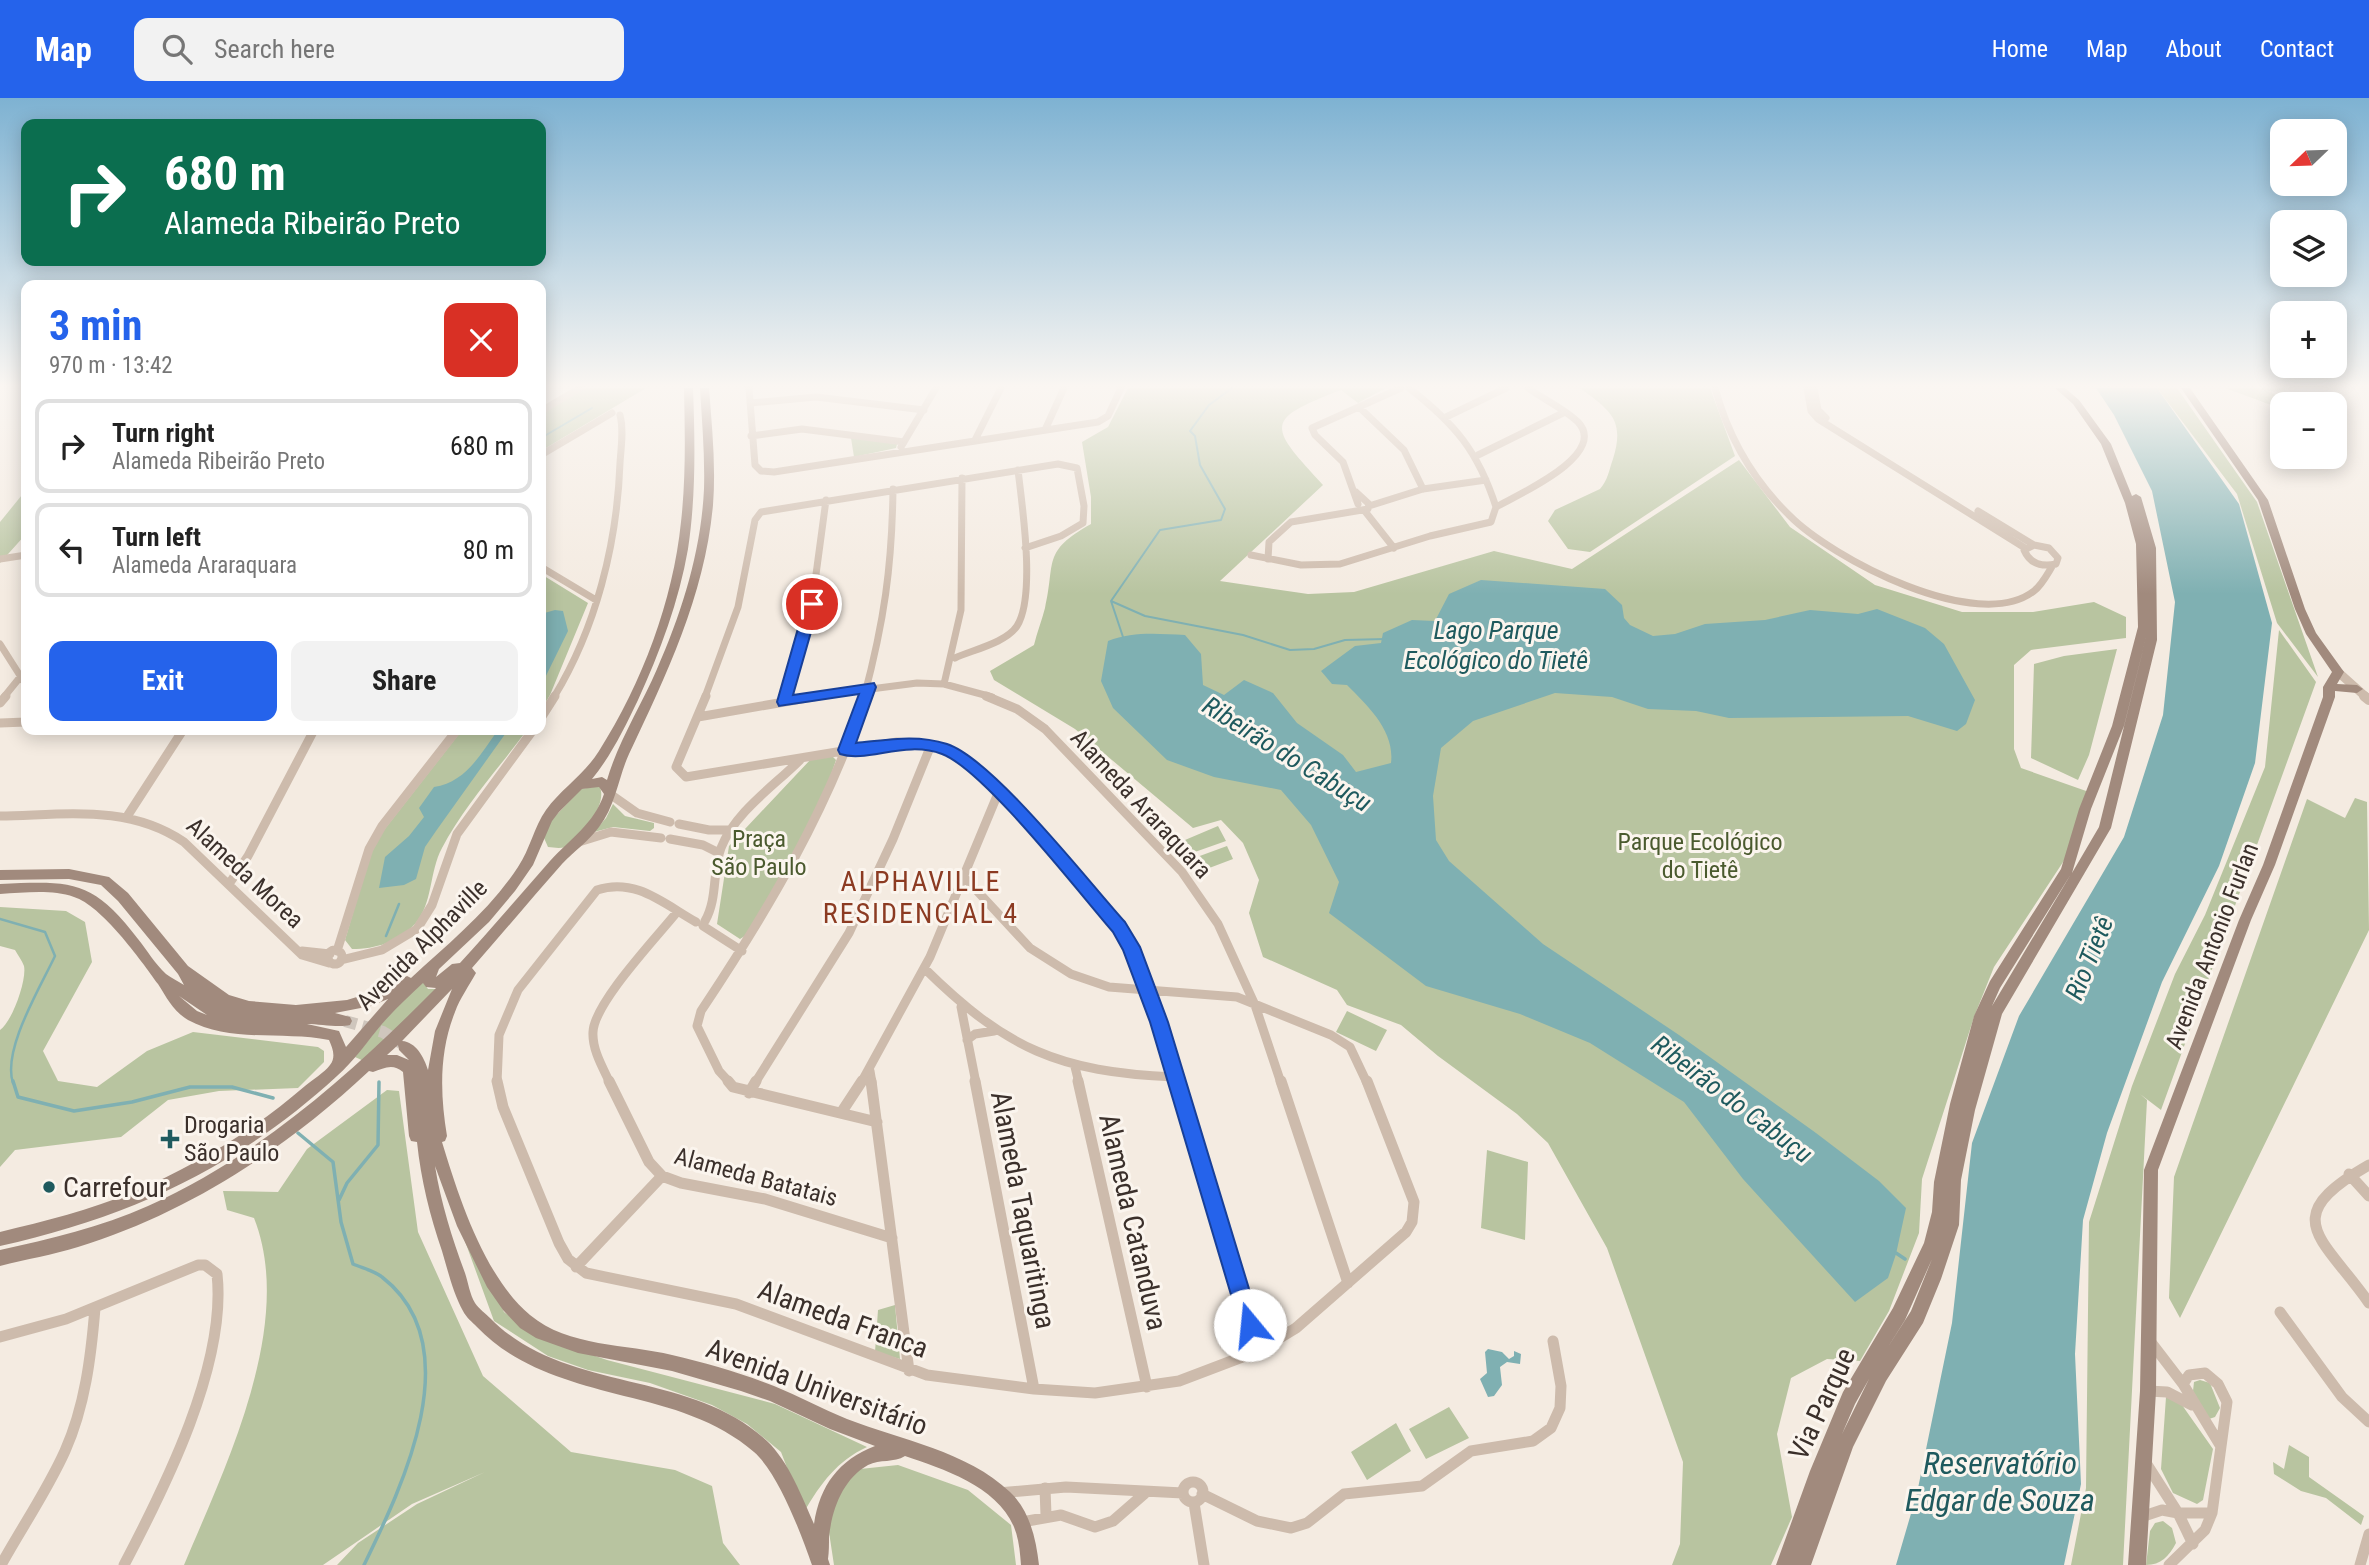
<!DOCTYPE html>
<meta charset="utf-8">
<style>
body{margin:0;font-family:"Roboto Condensed",sans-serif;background:#f2f2f2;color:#222;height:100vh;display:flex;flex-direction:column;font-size:26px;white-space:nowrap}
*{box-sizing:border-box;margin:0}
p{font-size:23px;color:#767676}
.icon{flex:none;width:38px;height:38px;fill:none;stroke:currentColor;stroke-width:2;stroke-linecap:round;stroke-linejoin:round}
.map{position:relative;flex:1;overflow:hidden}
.panel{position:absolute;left:21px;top:182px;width:525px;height:455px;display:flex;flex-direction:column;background:#fff;border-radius:14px;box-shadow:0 4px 18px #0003}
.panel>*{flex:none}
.top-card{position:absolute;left:21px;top:21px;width:525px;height:147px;border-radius:14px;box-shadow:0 4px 18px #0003;background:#0b6e4f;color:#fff;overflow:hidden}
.needle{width:46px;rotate:247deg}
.tools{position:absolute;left:2270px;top:21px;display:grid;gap:14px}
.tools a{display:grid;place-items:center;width:77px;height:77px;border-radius:14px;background:#fff;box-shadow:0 4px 18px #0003;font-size:35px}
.pin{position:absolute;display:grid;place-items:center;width:60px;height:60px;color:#fff;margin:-30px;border:4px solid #fff;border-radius:50%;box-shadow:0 2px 7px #0007}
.me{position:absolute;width:77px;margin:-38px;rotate:343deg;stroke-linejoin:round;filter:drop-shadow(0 0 5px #0008)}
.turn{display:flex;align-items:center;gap:24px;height:147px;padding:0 28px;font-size:32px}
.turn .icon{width:91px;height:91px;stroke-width:2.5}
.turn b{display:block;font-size:49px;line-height:60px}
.round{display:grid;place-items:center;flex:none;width:74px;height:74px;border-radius:14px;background:#f2f2f2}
.head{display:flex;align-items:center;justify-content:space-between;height:119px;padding:0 28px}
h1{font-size:42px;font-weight:700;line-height:52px;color:#2563eb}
.action{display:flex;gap:14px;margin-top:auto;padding:14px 28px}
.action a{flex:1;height:80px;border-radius:14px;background:#2563eb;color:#fff;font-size:28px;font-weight:700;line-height:80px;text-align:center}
.action a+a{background:#f2f2f2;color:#222}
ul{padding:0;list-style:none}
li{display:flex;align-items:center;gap:21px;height:94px;margin:0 14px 10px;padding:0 14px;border:4px solid #e0e0e0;border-radius:14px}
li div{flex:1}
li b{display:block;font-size:26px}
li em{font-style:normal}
header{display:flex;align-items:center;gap:42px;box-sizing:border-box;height:98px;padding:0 35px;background:#2563eb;color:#fff}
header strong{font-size:33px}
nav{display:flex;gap:38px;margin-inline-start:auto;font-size:24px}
.search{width:490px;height:63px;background:#f2f2f2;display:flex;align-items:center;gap:18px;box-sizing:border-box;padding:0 24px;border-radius:14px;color:#767676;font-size:26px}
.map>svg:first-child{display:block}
</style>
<header>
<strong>Map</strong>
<div class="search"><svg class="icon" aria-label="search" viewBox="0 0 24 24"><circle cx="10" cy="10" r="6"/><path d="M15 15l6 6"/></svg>Search here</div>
<nav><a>Home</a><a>Map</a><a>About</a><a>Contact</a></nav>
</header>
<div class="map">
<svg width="2369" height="1467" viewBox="0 0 2369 1467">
<rect width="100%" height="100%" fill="#f4ebe1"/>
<path fill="#b8c4a0" d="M582 290H646L541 353V315Z
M1128 290H1386L1358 305 1341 292C1262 322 1269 328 1323 387L1220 483 1308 496 1354 494 1494 453 1572 471 1739 362 1790 429 1875 487 1962 514H2033L2094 504 2126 519V540L2031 552 2014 567V651L2021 670 2089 694 2067 758 1994 869 1974 919 1922 1081 1919 1135 1889 1213 1860 1263 1827 1261 1791 1280 1777 1336 1792 1419 1771 1467H1672L1680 1446 1683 1364 1607 1150 1548 1045 1517 1016 1438 958 1401 927 1347 907 1337 892 1263 859 1249 815 1259 782 1243 745 1221 722 1193 730 1075 631 994 582 990 573 1034 547C1037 534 1042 522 1045 510 1056 464 1041 454 1091 426V399L1082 344 1108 329Z
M1580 290H1710L1735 358 1590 454 1568 451 1548 423 1555 412 1600 391C1608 382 1609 372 1613 361 1625 322 1611 313 1580 290Z
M2157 290H2177L2257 404 2318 579 2277 525 2237 396Z
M2225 290H2284L2286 294 2268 293 2298 306H2282V311Z
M851 340 897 346 896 350 854 359Z
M26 392V436L0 465V424Z
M541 476 588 505 550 597 541 612Z
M2279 532 2316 584 2161 1012 2140 996 2147 1002 2123 1467H2071L2086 1390 2089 1124 2132 988 2175 876 2205 817 2265 669Z
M2117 551 2089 657 2078 682 2031 660 2034 566 2064 558Z
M462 632H527C499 670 464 708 442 750 429 774 433 806 415 826 398 844 376 851 352 851L345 842 373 746Z
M832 658 836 662C817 723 778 780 748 836L740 841 717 826 729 748 811 661Z
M599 688C609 702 584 738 571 747 564 751 556 750 548 749L544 740 545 729 581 691Z
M2355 700 2367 704 2369 832 2180 1220 2169 1200 2174 1079 2307 701 2345 720Z
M613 706 625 718 654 725V730L650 733 613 729 594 734 606 720Z
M1218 728 1226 743 1192 755 1185 742Z
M1227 748 1233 761 1204 772 1197 759Z
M0 809 66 813 85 824 92 864 43 953 58 983 97 989 147 953 193 934 318 949 324 953V964L298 990 219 993 168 1002 121 1039 15 1052 0 1069V932C12 924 27 882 24 868 22 863 18 857 15 852L0 848Z
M423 884 428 891H441L366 964 355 959 392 913Z
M1347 913 1387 932 1376 953 1336 934Z
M387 992 399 993 418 1134 483 1278 571 1354 675 1372 712 1388 723 1445 740 1467H337L358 1445 417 1406 485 1374 412 1406 323 1467H184C225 1369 296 1226 254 1120L227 1112 223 1093 278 1094 307 1051Z
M1487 1052 1528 1064 1525 1142 1481 1130Z
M450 1102 504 1214 534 1237 607 1262 775 1306 867 1349C837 1363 821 1385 804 1414L781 1354 747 1326 712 1307 650 1285 588 1272 548 1258 494 1223Z
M895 1207 900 1261 875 1254 878 1212Z
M2200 1282 2210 1285 2220 1310 2215 1319 2209 1321 2193 1293 2194 1284Z
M2166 1299 2182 1307 2213 1351 2203 1402 2197 1406 2173 1395 2161 1371Z
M1449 1309 1469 1340 1426 1361 1409 1331Z
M1396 1325 1411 1353 1367 1382 1351 1354Z
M2289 1347 2309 1359V1379L2364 1418 2361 1427 2326 1400 2301 1393 2274 1376 2273 1364 2284 1371Z
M898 1367 968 1392 1011 1427 1016 1467H834L827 1421 834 1398 860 1371Z
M2163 1423 2172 1430 2176 1445C2169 1458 2161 1467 2146 1467L2150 1433 2155 1425Z"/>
<path fill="#7fb0b2" d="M2096 290H2157L2239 406 2272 525 2255 665 2219 768 2162 884 2107 1035 2083 1122 2075 1256 2081 1386 2064 1467H1896L1917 1395 1952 1225 1972 1045 2019 918 2124 739 2163 617 2175 504 2152 393 2114 317Z
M1481 482 1605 491 1622 507 1624 520 1630 527 1653 538 1675 536 1705 526 1765 522 1810 512 1858 516 1877 511 1925 530 1944 546 1975 602 1966 626 1957 633 1908 618 1729 620 1696 613 1648 611 1612 599 1555 595 1473 623 1441 650 1433 698 1436 742 1449 763 1543 846 1679 937 1816 1035 1879 1083 1906 1110 1896 1156 1888 1180 1855 1204 1743 1081 1684 1004 1590 945 1520 916 1426 888 1329 815 1339 784 1311 727 1281 692 1214 679 1167 662 1113 610 1101 583 1108 543C1133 533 1159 536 1185 537L1201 556 1203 587 1224 597 1244 582 1273 595 1297 625 1343 657 1356 674 1391 665C1395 633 1368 608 1347 587L1332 586 1321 573 1355 548 1381 545 1383 535 1412 522 1435 523 1449 496Z
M555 512 563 513 568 533 541 588V564L545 559 541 547V516Z
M498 632H508L436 733 425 749 416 781 404 787 379 790 385 759 409 738 424 719 419 710 434 689C466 684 480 657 498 632Z
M1488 1251 1502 1254 1509 1261 1514 1258V1253L1521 1256 1520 1266 1507 1264 1500 1269 1502 1287 1494 1298 1488 1299 1480 1281 1487 1275 1485 1254Z"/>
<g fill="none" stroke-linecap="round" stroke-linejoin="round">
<path stroke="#7fb0b2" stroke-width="2" d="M541 340 592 310
M1111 503 1145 518 1243 537 1290 552 1314 551 1345 542 1386 541
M1123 539 1111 503 1160 432 1221 422 1225 411 1200 367 1195 338 1190 333 1209 307 1232 290
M541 555 543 546"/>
<path stroke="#7fb0b2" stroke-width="2.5" d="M0 821 45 834 55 858C40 890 2 952 13 985
M386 838 399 806"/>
<path stroke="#7fb0b2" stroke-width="3.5" d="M13 983 18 999 74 1013 132 1004 190 989H232L273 1000
M298 1035 333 1064 341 1124 353 1166C362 1170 375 1173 382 1179 471 1248 402 1389 364 1467
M339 1102 347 1085 378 1047 379 984
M1896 1155 1905 1161"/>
<path stroke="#cfc6bd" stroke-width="12" stroke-dasharray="12 6" stroke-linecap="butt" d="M345 923 383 934 401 945"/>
<path stroke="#cdbbac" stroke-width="7" d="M749 290 755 367 761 373 774 374 1098 324 1108 318 1121 290
M1409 290C1455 326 1478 353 1496 409
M1715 290C1728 338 1753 382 1789 417 1831 460 1978 537 2034 493 2042 487 2048 475 2053 467
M1807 290 1811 313 1818 321 2025 450
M1814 290 1818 312 1826 320
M750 305 816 299 924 312
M1360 310 1404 352 1423 391
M541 313 580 290
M1446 319 1506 290
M1045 332 1064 290
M751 338 802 331 904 344
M975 342 1001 290
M901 349 936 290
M541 357 612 315
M1478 357 1563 315
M1358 406 1343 364 1315 337 1312 330 1401 290
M1369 408 1423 391 1486 382
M1364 412 1394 450
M1978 413 2034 447
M2034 447 2049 450 2058 460 2056 466C2042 469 2030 466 2024 452Z
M1251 457 1301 467 1340 466 1430 438 1491 424 1496 409C1517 397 1609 357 1578 324 1565 311 1543 301 1528 290
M0 461 26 457
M1268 461 1269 444 1291 424 1368 411 1369 406 1356 394
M541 469 596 502
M0 546 26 587
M955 560C972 552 1006 545 1017 528 1036 498 1022 407 1018 372
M944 586 961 512 962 380
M4 599 21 578
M554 599C596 530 617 446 620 365 621 349 624 332 620 317
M705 599 738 509 755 422 761 414 1058 366 1077 370 1084 408 1083 425 1061 438 1025 450
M785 599 812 506 826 402
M809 599 917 585 944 586 992 599
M864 599C884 524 892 469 893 391"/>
<path stroke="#cdbbac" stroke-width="9" d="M706 598 676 669 686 679 897 644 944 650 960 658 985 678 1107 812 1131 850 1159 924 1177 985
M986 598 1017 611 1045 631 1182 774 1218 826 1255 907 1281 985
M784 604 786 598
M0 605 6 598
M698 619 819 598
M541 620 555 598
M0 625 26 624
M610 696 637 715 670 724
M128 717 183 632
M0 718C65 717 128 706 184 744L302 857 329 865
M679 726 709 732H732
M670 741 703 747 719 755
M582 743 611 734 661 740
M967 782 1030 850 1071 876 1109 889 1237 899 1331 937 1350 949 1367 985
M229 786 248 758 314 632
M705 823C718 800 712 774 721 750 735 714 774 688 800 662
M703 828 742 853
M328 859a7 7 0 1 1 14 0a7 7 0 1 1-14 0Z
M302 853 330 856
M337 853 369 751 382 728 457 632
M341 862 382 852 417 831 432 807 457 736 533 632
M924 870C1006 951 1059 974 1174 979
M961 909 976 985
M967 942 975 936 994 933
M1075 969 1079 985
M870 973 872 985
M497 985 499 937 518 892 597 792C635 779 664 806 696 824
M610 985C603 970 592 952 593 934 594 905 657 839 677 814
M730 985 719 973 697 928 701 913C767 814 828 712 865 598
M755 985 849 835 893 741 931 647
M861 985 930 859 999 693"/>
<path stroke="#cdbbac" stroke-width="11" d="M497 983 503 1009 559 1145 568 1161 586 1175 736 1206 927 1277 1034 1291 1095 1295 1179 1283 1258 1253 1296 1230 1406 1134 1412 1124 1414 1104 1367 983
M609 983 649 1064 662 1078 681 1085 765 1101 892 1140
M728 983 733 989 877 1024
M871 983 909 1273
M975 983 1034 1291
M1078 983 1147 1289
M1177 983 1258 1253
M1281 983 1348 1185
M749 995 756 983
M841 1015 862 983
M2369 1067C2276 1120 2322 1138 2369 1205
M2349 1076 2369 1098
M576 1169 662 1078
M2280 1214 2342 1299 2369 1324
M0 1239 66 1221 198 1167H205L217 1176C227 1266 165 1389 124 1467
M2150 1243 2183 1286 2220 1347
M2148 1293 2167 1294 2192 1307
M2146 1365 2178 1415H2212
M1183 1394a10 10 0 1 1 20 0a10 10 0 1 1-20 0Z
M1045 1390 1046 1417
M998 1395 1066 1389 1183 1395
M1202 1396 1257 1423 1291 1430 1307 1425 1344 1396 1422 1388 1471 1353 1533 1343 1551 1330 1560 1310 1561 1288 1553 1243
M1194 1405 1204 1467
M2141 1419 2162 1412 2178 1415 2193 1446
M1022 1424 1061 1417 1095 1429 1113 1423 1144 1396
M1 1467C22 1429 47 1393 65 1353 85 1308 91 1259 95 1210
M2169 1467 2205 1432 2212 1415 2227 1304 2218 1286 2205 1275 2189 1277 2183 1286
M2360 1467 2369 1436"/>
<path stroke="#cdbbac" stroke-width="9" d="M2338 574 2366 599"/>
<path stroke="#cdbbac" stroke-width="10" d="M2364 598 2369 602"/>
<path fill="#a18a7d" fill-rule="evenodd" d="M684 290H693C695 344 696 398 688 451 679 503 660 554 638 602 625 629 611 658 592 681L602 679 607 682C618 644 641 608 657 571 682 514 701 454 704 391 705 358 702 324 700 290H709C712 329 716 368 713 407 705 496 667 576 629 656 618 680 616 707 599 729 589 743 574 753 562 766 531 801 502 836 472 870L476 875C469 888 460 900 455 914 439 954 440 996 447 1038L445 1043 442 1044C459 1100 484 1178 530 1217 568 1249 627 1246 672 1257 706 1265 741 1275 774 1288 799 1298 822 1311 847 1321 901 1342 967 1353 1010 1394 1030 1413 1036 1441 1039 1467H1021C1020 1454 1019 1441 1014 1429 997 1388 943 1371 905 1358 894 1365 880 1361 868 1367 843 1381 832 1411 829 1439 829 1446 829 1454 828 1461L830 1467H812C801 1436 779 1376 754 1354 717 1322 670 1309 624 1298 570 1284 516 1270 477 1229 472 1224 466 1219 463 1213 453 1195 448 1173 442 1153 430 1118 421 1082 417 1044L411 1043 409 1038 403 974C393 965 384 970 373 974L369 973C287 1050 187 1116 78 1149 53 1157 26 1161 0 1168V1152C50 1141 101 1129 148 1108 259 1058 351 976 436 890L426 889 423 885C409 898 394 912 382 926 367 944 354 963 337 978 238 1069 130 1119 0 1148V1134C45 1123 90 1112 133 1094 195 1068 254 1032 305 988 313 981 324 975 330 967 336 959 333 951 329 942 284 933 230 945 188 922 173 913 167 900 158 886 141 862 101 807 74 799 51 791 24 795 0 796V786C72 783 92 781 138 841 147 852 155 866 166 876 171 880 178 883 184 887L178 876 118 803 101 787 69 781 0 782V772L69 771 109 779 128 795 188 868 229 897 249 903 296 907 347 902 386 890 407 878 411 880C449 845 490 812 518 769 530 751 534 729 546 712 562 690 584 677 599 653 642 585 673 503 681 424 686 379 685 335 684 290ZM599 689 604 696C594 726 570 741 550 763 520 797 490 832 460 865L452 866 436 879 439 871 489 824 515 793 533 767 552 723 559 714 582 691ZM452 891 435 933 428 972C424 959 416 944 402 943ZM179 898 207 917 197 913ZM388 901 346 949 339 933 307 926C320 926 339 930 350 927L352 923 350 919 335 915 371 908ZM398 947 399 952 409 962 397 957H387ZM435 1068 457 1128 487 1189 503 1212 520 1230 536 1240 578 1255 672 1273 741 1293 770 1303 830 1331 875 1348C839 1362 820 1387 814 1426 802 1399 789 1364 767 1343 690 1271 564 1296 490 1220 486 1216 479 1211 475 1205 470 1197 468 1184 465 1175 452 1140 441 1105 435 1068Z
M2055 290H2065L2079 302 2111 346 2132 398 2136 396 2141 399 2156 450 2157 542 2111 730 2002 916 1975 1012 1961 1082 1959 1127 1941 1181 1923 1225 1886 1283 1853 1349 1811 1467H1776L1810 1373 1843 1294 1893 1210 1924 1145 1932 1114 1934 1084 1950 1006 1974 918 1990 883 2061 771 2079 711 2112 628 2138 529 2136 446 2125 405 2101 346 2073 306ZM2147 536 2099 729 2072 775 2091 711 2124 628ZM2071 776 1992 908 2000 890ZM1932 1161 1911 1213 1886 1252 1905 1222ZM1869 1281 1842 1336 1855 1306Z
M2181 290H2190L2268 402 2305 511 2316 535 2344 574 2337 586 2357 587 2363 591 2357 595 2335 593V599L2275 767 2251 822 2158 1072 2156 1293 2146 1467H2128L2140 1293 2144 1072 2239 822 2263 767 2323 599V589L2332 574 2306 536 2295 511 2258 402Z"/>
</g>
<linearGradient id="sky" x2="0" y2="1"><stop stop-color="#7eb2d2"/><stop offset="0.58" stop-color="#faf6f2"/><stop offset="1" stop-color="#faf6f2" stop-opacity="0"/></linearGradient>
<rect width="2369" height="496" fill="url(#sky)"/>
<path fill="#2563eb" stroke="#184099" stroke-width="2" d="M812 502 819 506 793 597 874 585 876 589 856 645C887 642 916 636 947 646 993 661 1088 783 1125 824L1140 849 1168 924 1260 1227 1257 1234 1250 1237 1243 1234 1240 1227 1150 924 1123 852 1113 834C1079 795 984 672 942 656 905 642 868 665 840 656L838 652 859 596 779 608 777 604 805 506Z"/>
<g fill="#1f5a5e" stroke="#fbf5ee" stroke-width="2.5">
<path d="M166.5 1030.5h7v7h7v7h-7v7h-7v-7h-7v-7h7z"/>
<circle cx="49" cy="1089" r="7"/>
</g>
<g text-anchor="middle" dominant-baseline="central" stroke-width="6" stroke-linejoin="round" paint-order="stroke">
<g font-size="24" fill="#3b302b" stroke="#fbf5ee">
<text transform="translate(1141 706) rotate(47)">Alameda Araraquara</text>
<text transform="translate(245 775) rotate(43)">Alameda Morea</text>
<text transform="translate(422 847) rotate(-45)">Avenida Alphaville</text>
<text transform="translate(2212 848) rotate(-69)">Avenida Antonio Furlan</text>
<text transform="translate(756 1079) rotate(15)">Alameda Batatais</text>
</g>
<g font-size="24" fill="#4a5a2e" stroke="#fbf5ee">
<text x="759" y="741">Praça<tspan x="759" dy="28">São Paulo</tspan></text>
<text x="1700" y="744">Parque Ecológico<tspan x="1700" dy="28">do Tietê</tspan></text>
</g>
<g font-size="24" fill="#3b302b" stroke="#fbf5ee" text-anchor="start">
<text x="184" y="1027">Drogaria<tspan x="184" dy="28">São Paulo</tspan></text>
</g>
<g font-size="26" font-style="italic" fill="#1f5a5e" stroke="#fbf5ee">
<text x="1496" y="532">Lago Parque<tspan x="1496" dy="30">Ecológico do Tietê</tspan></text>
<text transform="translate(1287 656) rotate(32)">Ribeirão do Cabuçu</text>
<text transform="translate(2089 860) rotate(-68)">Rio Tietê</text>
<text transform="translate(1732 1001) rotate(37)">Ribeirão do Cabuçu</text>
</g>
<g font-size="28" letter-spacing="2" fill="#8c3b22" stroke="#fbf5ee">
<text x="921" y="783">ALPHAVILLE<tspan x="921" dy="32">RESIDENCIAL 4</tspan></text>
</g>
<g font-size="28" fill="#3b302b" stroke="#fbf5ee" text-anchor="start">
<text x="63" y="1089">Carrefour</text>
</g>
<g font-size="28" fill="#3b302b" stroke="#fbf5ee">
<text transform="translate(1023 1112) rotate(79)">Alameda Taquaritinga</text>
<text transform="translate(1133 1124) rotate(77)">Alameda Catanduva</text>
<text transform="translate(843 1221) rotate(20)">Alameda Franca</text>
<text transform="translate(817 1289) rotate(20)">Avenida Universitário</text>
<text transform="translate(1822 1306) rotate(-65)">Via Parque</text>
</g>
<g font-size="32" font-style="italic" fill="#1f5a5e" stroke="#fbf5ee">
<text x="2000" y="1365">Reservatório<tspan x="2000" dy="37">Edgar de Souza</tspan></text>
</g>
</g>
</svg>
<div class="tools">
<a><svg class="needle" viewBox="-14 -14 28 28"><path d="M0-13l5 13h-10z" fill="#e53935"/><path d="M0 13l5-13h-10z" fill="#767676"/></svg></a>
<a><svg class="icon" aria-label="layers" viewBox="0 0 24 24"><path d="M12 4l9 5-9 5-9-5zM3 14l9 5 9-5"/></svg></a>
<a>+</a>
<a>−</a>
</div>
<div class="pin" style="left:812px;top:506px;background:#d93025"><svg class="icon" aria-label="arrive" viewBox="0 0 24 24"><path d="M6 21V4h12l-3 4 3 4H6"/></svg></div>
<svg class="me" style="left:1250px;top:1227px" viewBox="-20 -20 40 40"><circle r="19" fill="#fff"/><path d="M0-13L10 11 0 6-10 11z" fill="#2563eb"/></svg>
<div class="top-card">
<div class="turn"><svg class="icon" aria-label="right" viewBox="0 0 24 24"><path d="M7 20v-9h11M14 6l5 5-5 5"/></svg><div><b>680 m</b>Alameda Ribeirão Preto</div></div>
</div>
<section class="panel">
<div class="head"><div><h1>3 min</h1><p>970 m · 13:42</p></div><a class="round" style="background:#d93025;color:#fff"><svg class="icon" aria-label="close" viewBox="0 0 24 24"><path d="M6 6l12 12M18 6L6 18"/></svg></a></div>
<ul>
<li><svg class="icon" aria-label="right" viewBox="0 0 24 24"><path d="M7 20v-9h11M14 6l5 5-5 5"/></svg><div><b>Turn right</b><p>Alameda Ribeirão Preto</p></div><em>680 m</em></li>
<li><svg class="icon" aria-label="left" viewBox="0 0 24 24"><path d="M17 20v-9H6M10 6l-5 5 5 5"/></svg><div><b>Turn left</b><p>Alameda Araraquara</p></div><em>80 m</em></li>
</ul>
<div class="action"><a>Exit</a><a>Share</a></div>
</section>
</div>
